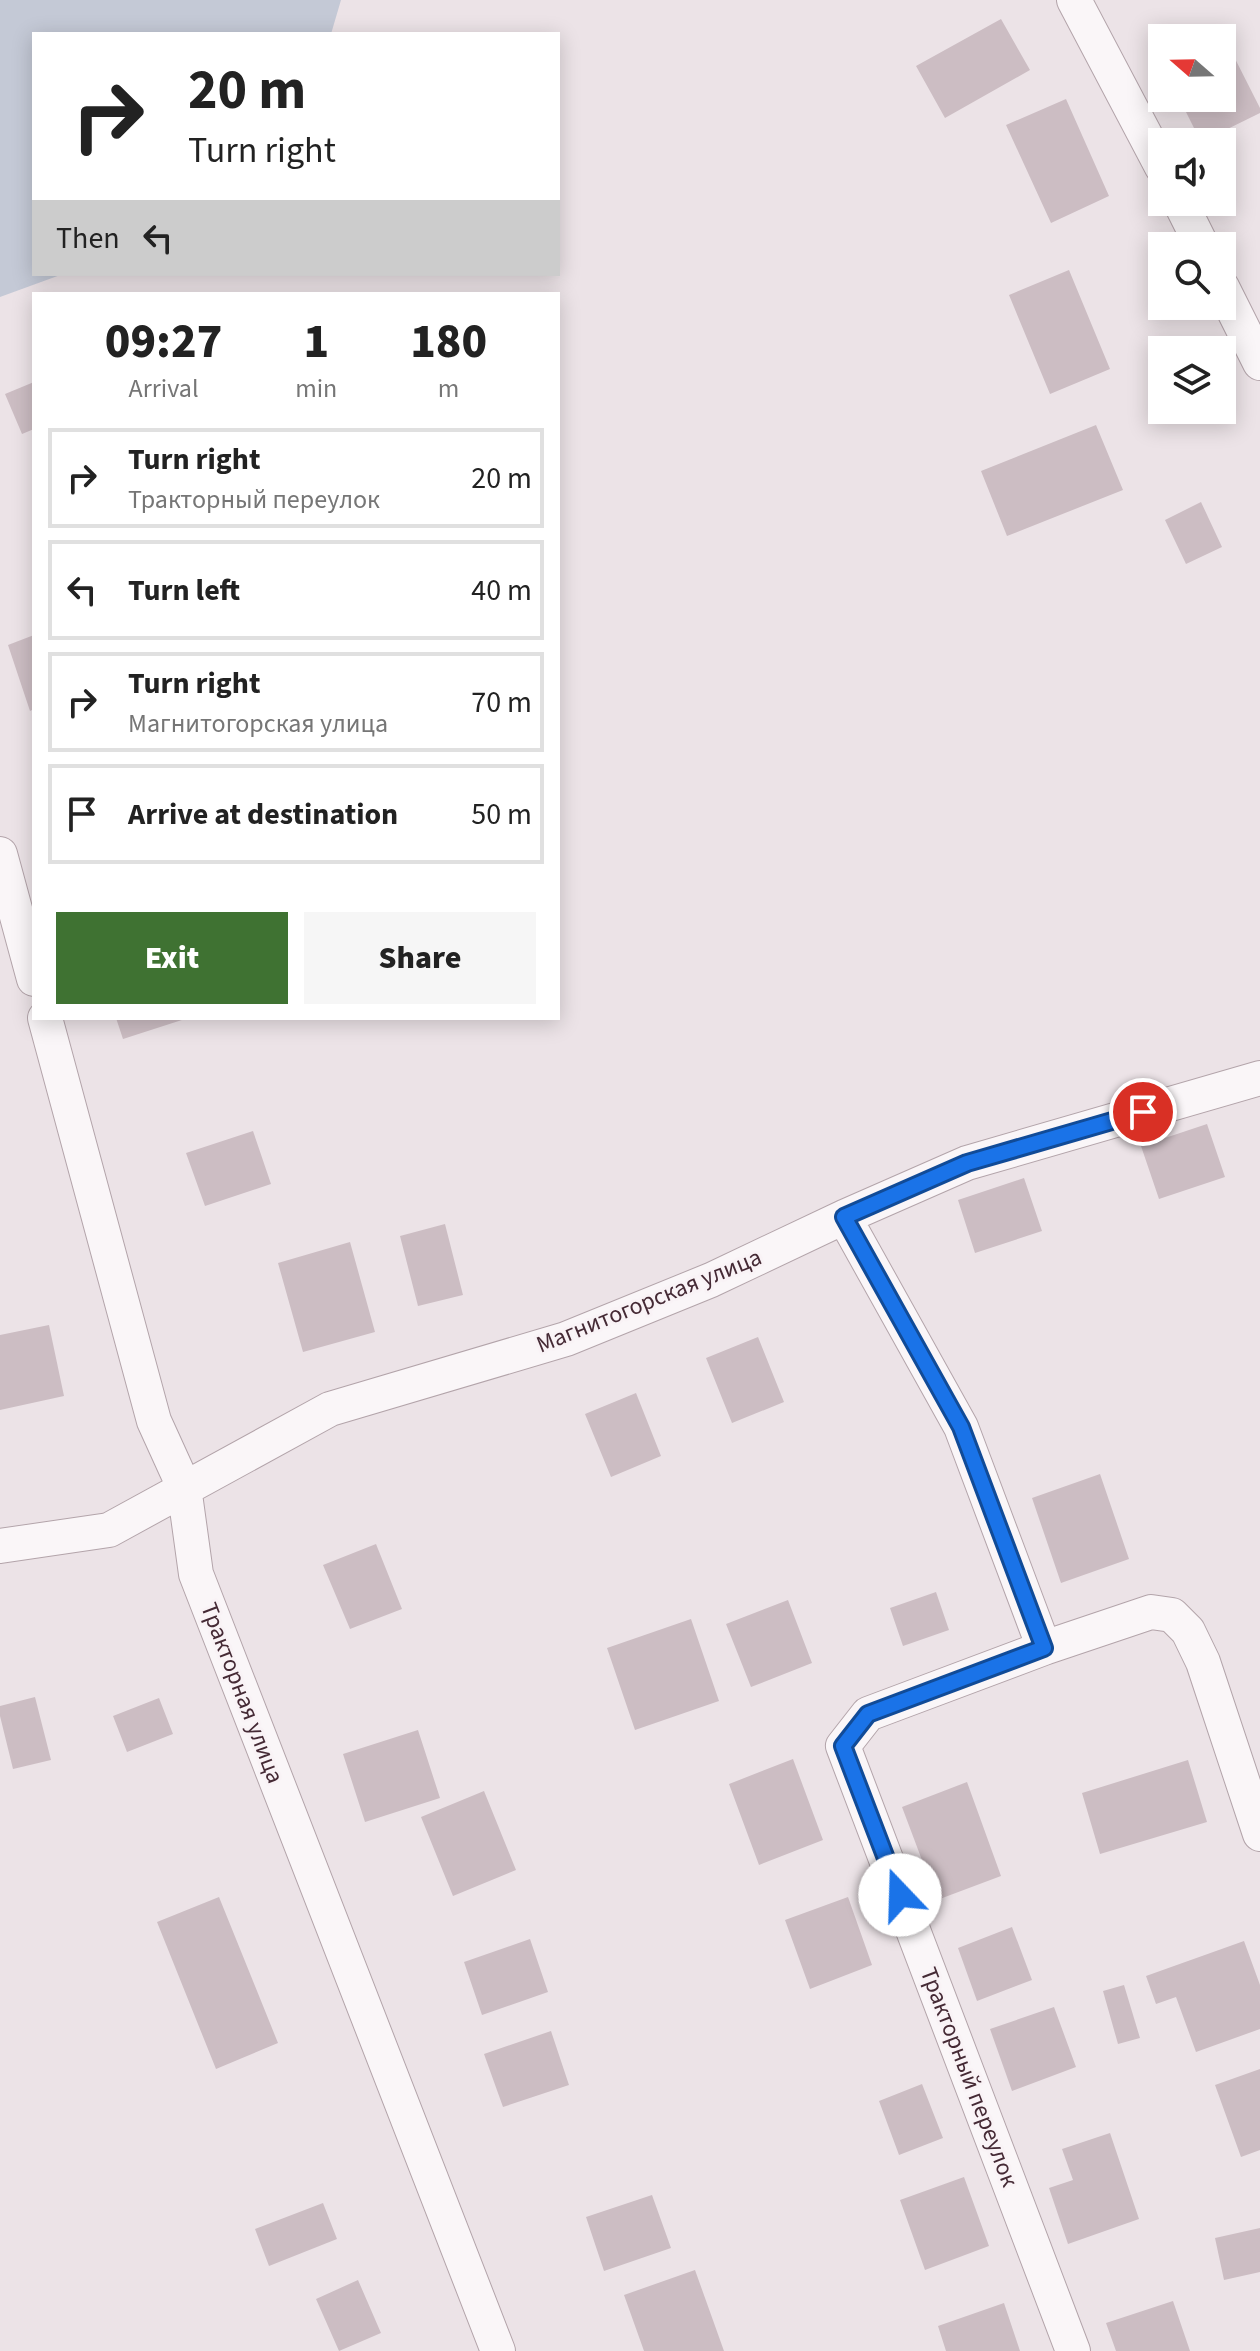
<!DOCTYPE html>
<meta charset="utf-8">
<style>
body{margin:0;font-family:"Source Sans 3",sans-serif;background:#f6f6f6;color:#222;height:100vh;display:flex;flex-direction:column;font-size:30px;white-space:nowrap}
*{box-sizing:border-box;margin:0}
p{font-size:26px;color:#767676}
.icon{flex:none;width:44px;height:44px;fill:none;stroke:currentColor;stroke-width:2;stroke-linecap:round;stroke-linejoin:round}
.map{position:relative;flex:1;overflow:hidden}
.panel{position:absolute;left:32px;top:292px;width:528px;height:728px;display:flex;flex-direction:column;background:#fff;border-radius:0px;box-shadow:0 4px 20px #0003}
.panel>*{flex:none}
.banner{position:absolute;left:32px;top:32px;width:528px;height:244px;border-radius:0px;box-shadow:0 4px 20px #0003;background:#fff;color:#222;overflow:hidden}
.needle{width:52px;rotate:290deg}
.buttons{position:absolute;left:1148px;top:24px;display:grid;gap:16px}
.buttons a{display:grid;place-items:center;width:88px;height:88px;border-radius:0px;background:#fff;box-shadow:0 4px 20px #0003;font-size:40px}
.pin{position:absolute;display:grid;place-items:center;width:68px;height:68px;color:#fff;margin:-34px;border:4px solid #fff;border-radius:50%;box-shadow:0 2px 8px #0007}
.me{position:absolute;width:88px;margin:-44px;rotate:339deg;stroke-linejoin:round;filter:drop-shadow(0 0 6px #0008)}
.turn{display:flex;align-items:center;gap:28px;height:168px;padding:0 24px;font-size:36px}
.turn .icon{width:104px;height:104px;stroke-width:2.5}
.turn b{display:block;font-size:56px;line-height:68px}
.then{display:flex;align-items:center;height:76px;padding:0 24px;background:#0003;gap:16px;font-size:30px}
.eta{display:flex;justify-content:space-evenly;align-items:center;height:136px;text-align:center}
.eta b{font-size:48px;font-weight:800;line-height:56px}
.action{display:flex;gap:16px;margin-top:auto;padding:16px 24px}
.action a{flex:1;height:92px;border-radius:0px;background:#3f7232;color:#fff;font-size:32px;font-weight:800;line-height:92px;text-align:center}
.action a+a{background:#f6f6f6;color:#222}
ul{padding:0;list-style:none}
li{display:flex;align-items:center;gap:24px;height:100px;margin:0 16px 12px;padding:0 8px;border:4px solid #e0e0e0;border-radius:0px}
li div{flex:1}
li b{display:block;font-size:30px}
li em{font-style:normal}
.map>svg:first-child{display:block}
</style>
<div class="map">
<svg width="1260" height="2351" viewBox="0 0 1260 2351">
<rect width="100%" height="100%" fill="#ece3e7"/>
<path fill="#c4c9d6" d="M0 0H341L331 34H34V274H63L0 297Z"/>
<path fill="#ccbdc3" d="M1001 19 1030 70 945 118 916 66Z
M1222 33 1260 108V113L1201 142 1179 98H1222Z
M1066 99 1109 196 1051 223 1006 125Z
M1069 270 1110 369 1050 394 1009 295Z
M34 382V429L22 434 5 394Z
M1096 425 1123 490 1007 536 981 471Z
M1201 502 1222 547 1186 564 1165 520Z
M34 635V709L30 711 8 645Z
M116 1018H185V1019L123 1039Z
M1207 1124 1225 1177 1159 1199 1141 1146Z
M253 1131 271 1184 205 1206 186 1153Z
M1024 1178 1042 1231 975 1253 958 1200Z
M445 1224 463 1295 418 1306 400 1236Z
M350 1242 375 1332 303 1352 278 1263Z
M49 1325 64 1396 0 1410V1335Z
M758 1337 784 1402 732 1423 706 1358Z
M636 1393 661 1456 611 1477 585 1414Z
M1100 1474 1129 1559 1061 1583 1032 1498Z
M376 1544 402 1609 350 1629 323 1565Z
M936 1592 949 1630 903 1646 890 1608Z
M788 1600 812 1663 751 1687 726 1624Z
M691 1619 719 1701 635 1730 607 1648Z
M35 1697 51 1760 13 1769 0 1716V1706Z
M159 1698 173 1734 127 1752 113 1716Z
M418 1730 440 1798 365 1822 343 1754Z
M793 1759 823 1840 759 1865 729 1784Z
M1188 1760 1207 1822 1100 1854 1082 1793Z
M967 1782 1001 1876 937 1900 902 1807Z
M484 1791 516 1870 453 1896 421 1817Z
M219 1897 278 2043 216 2069 157 1922Z
M848 1897 872 1965 810 1989 785 1920Z
M1012 1927 1032 1980 977 2001 958 1948Z
M530 1939 548 1992 482 2015 464 1962Z
M1244 1941 1260 1985V2029L1196 2052 1176 1997 1156 2004 1146 1976Z
M1124 1985 1140 2038 1118 2044 1103 1991Z
M1054 2007 1076 2067 1012 2091 990 2029Z
M551 2031 569 2085 503 2107 484 2054Z
M1260 2069V2150L1241 2157 1215 2085Z
M922 2084 943 2138 899 2155 879 2101Z
M1110 2133 1139 2219 1068 2244 1049 2188 1073 2180 1062 2149Z
M964 2177 989 2246 925 2270 900 2200Z
M652 2195 671 2248 604 2271 586 2217Z
M323 2203 337 2239 269 2266 255 2229Z
M1260 2228V2272L1224 2280 1215 2238Z
M695 2270 724 2351H644L624 2295Z
M358 2280 381 2333 339 2351 316 2299Z
M1173 2301 1190 2351H1116L1106 2323Z
M1004 2303 1020 2351H946L938 2326Z"/>
<g fill="none" stroke-linecap="round" stroke-linejoin="round">
<defs>
<path id="street" d="M1074 0 1162 167
M1180 202 1202 246
M1222 287 1260 363
M0 854 34 979
M45 1018 154 1421 184 1487 196 1574 498 2351
M844 1217 961 1427 1044 1648
M0 1546 109 1530 330 1409 566 1339 711 1280 844 1217 967 1163 1260 1078
M1073 2351 843 1746 868 1714 1044 1648 1151 1612 1172 1615 1188 1631 1203 1662 1260 1834"/>
</defs>
<use href="#street" stroke="#b3a4aa" stroke-width="36"/>
<use href="#street" stroke="#faf6f8" stroke-width="34"/>
</g>
<g fill="none" stroke-linecap="round" stroke-linejoin="round">
<defs>
<path id="route" d="M900 1895 843 1746 868 1714 1044 1648 961 1427 844 1217 967 1163 1143 1112"/>
</defs>
<use href="#route" stroke="#114b97" stroke-width="20"/>
<use href="#route" stroke="#1a73e8" stroke-width="14"/>
</g>
<g text-anchor="middle" dominant-baseline="central" stroke-width="6" stroke-linejoin="round" paint-order="stroke">
<g font-size="24" fill="#452a35" stroke="#f9f3f6">
<text transform="translate(649 1301) rotate(-22)">Магнитогорская улица</text>
<text transform="translate(242 1693) rotate(69)">Тракторная улица</text>
<text transform="translate(969 2077) rotate(69)">Тракторный переулок</text>
</g>
</g>
</svg>
<div class="buttons">
<a><svg class="needle" viewBox="-14 -14 28 28"><path d="M0-13l5 13h-10z" fill="#e53935"/><path d="M0 13l5-13h-10z" fill="#767676"/></svg></a>
<a><svg class="icon" aria-label="sound" viewBox="0 0 24 24"><path d="M4 9h4l5-4v14l-5-4H4zM17 9q2 3 0 6"/></svg></a>
<a><svg class="icon" aria-label="search" viewBox="0 0 24 24"><circle cx="10" cy="10" r="6"/><path d="M15 15l6 6"/></svg></a>
<a><svg class="icon" aria-label="layers" viewBox="0 0 24 24"><path d="M12 4l9 5-9 5-9-5zM3 14l9 5 9-5"/></svg></a>
</div>
<div class="pin" style="left:1143px;top:1112px;background:#d93025"><svg class="icon" aria-label="arrive" viewBox="0 0 24 24"><path d="M6 21V4h12l-3 4 3 4H6"/></svg></div>
<svg class="me" style="left:900px;top:1895px" viewBox="-20 -20 40 40"><circle r="19" fill="#fff"/><path d="M0-13L10 11 0 6-10 11z" fill="#1a73e8"/></svg>
<div class="banner">
<div class="turn"><svg class="icon" aria-label="right" viewBox="0 0 24 24"><path d="M7 20v-9h11M14 6l5 5-5 5"/></svg><div><b>20 m</b>Turn right</div></div>
<div class="then">Then<svg class="icon" aria-label="left" viewBox="0 0 24 24"><path d="M17 20v-9H6M10 6l-5 5 5 5"/></svg></div>
</div>
<section class="panel">
<div class="eta">
<div><b>09:27</b><p>Arrival</p></div>
<div><b>1</b><p>min</p></div>
<div><b>180</b><p>m</p></div>
</div>
<ul>
<li><svg class="icon" aria-label="right" viewBox="0 0 24 24"><path d="M7 20v-9h11M14 6l5 5-5 5"/></svg><div><b>Turn right</b><p>Тракторный переулок</p></div><em>20 m</em></li>
<li><svg class="icon" aria-label="left" viewBox="0 0 24 24"><path d="M17 20v-9H6M10 6l-5 5 5 5"/></svg><div><b>Turn left</b></div><em>40 m</em></li>
<li><svg class="icon" aria-label="right" viewBox="0 0 24 24"><path d="M7 20v-9h11M14 6l5 5-5 5"/></svg><div><b>Turn right</b><p>Магнитогорская улица</p></div><em>70 m</em></li>
<li><svg class="icon" aria-label="arrive" viewBox="0 0 24 24"><path d="M6 21V4h12l-3 4 3 4H6"/></svg><div><b>Arrive at destination</b></div><em>50 m</em></li>
</ul>
<div class="action"><a>Exit</a><a>Share</a></div>
</section>
</div>
